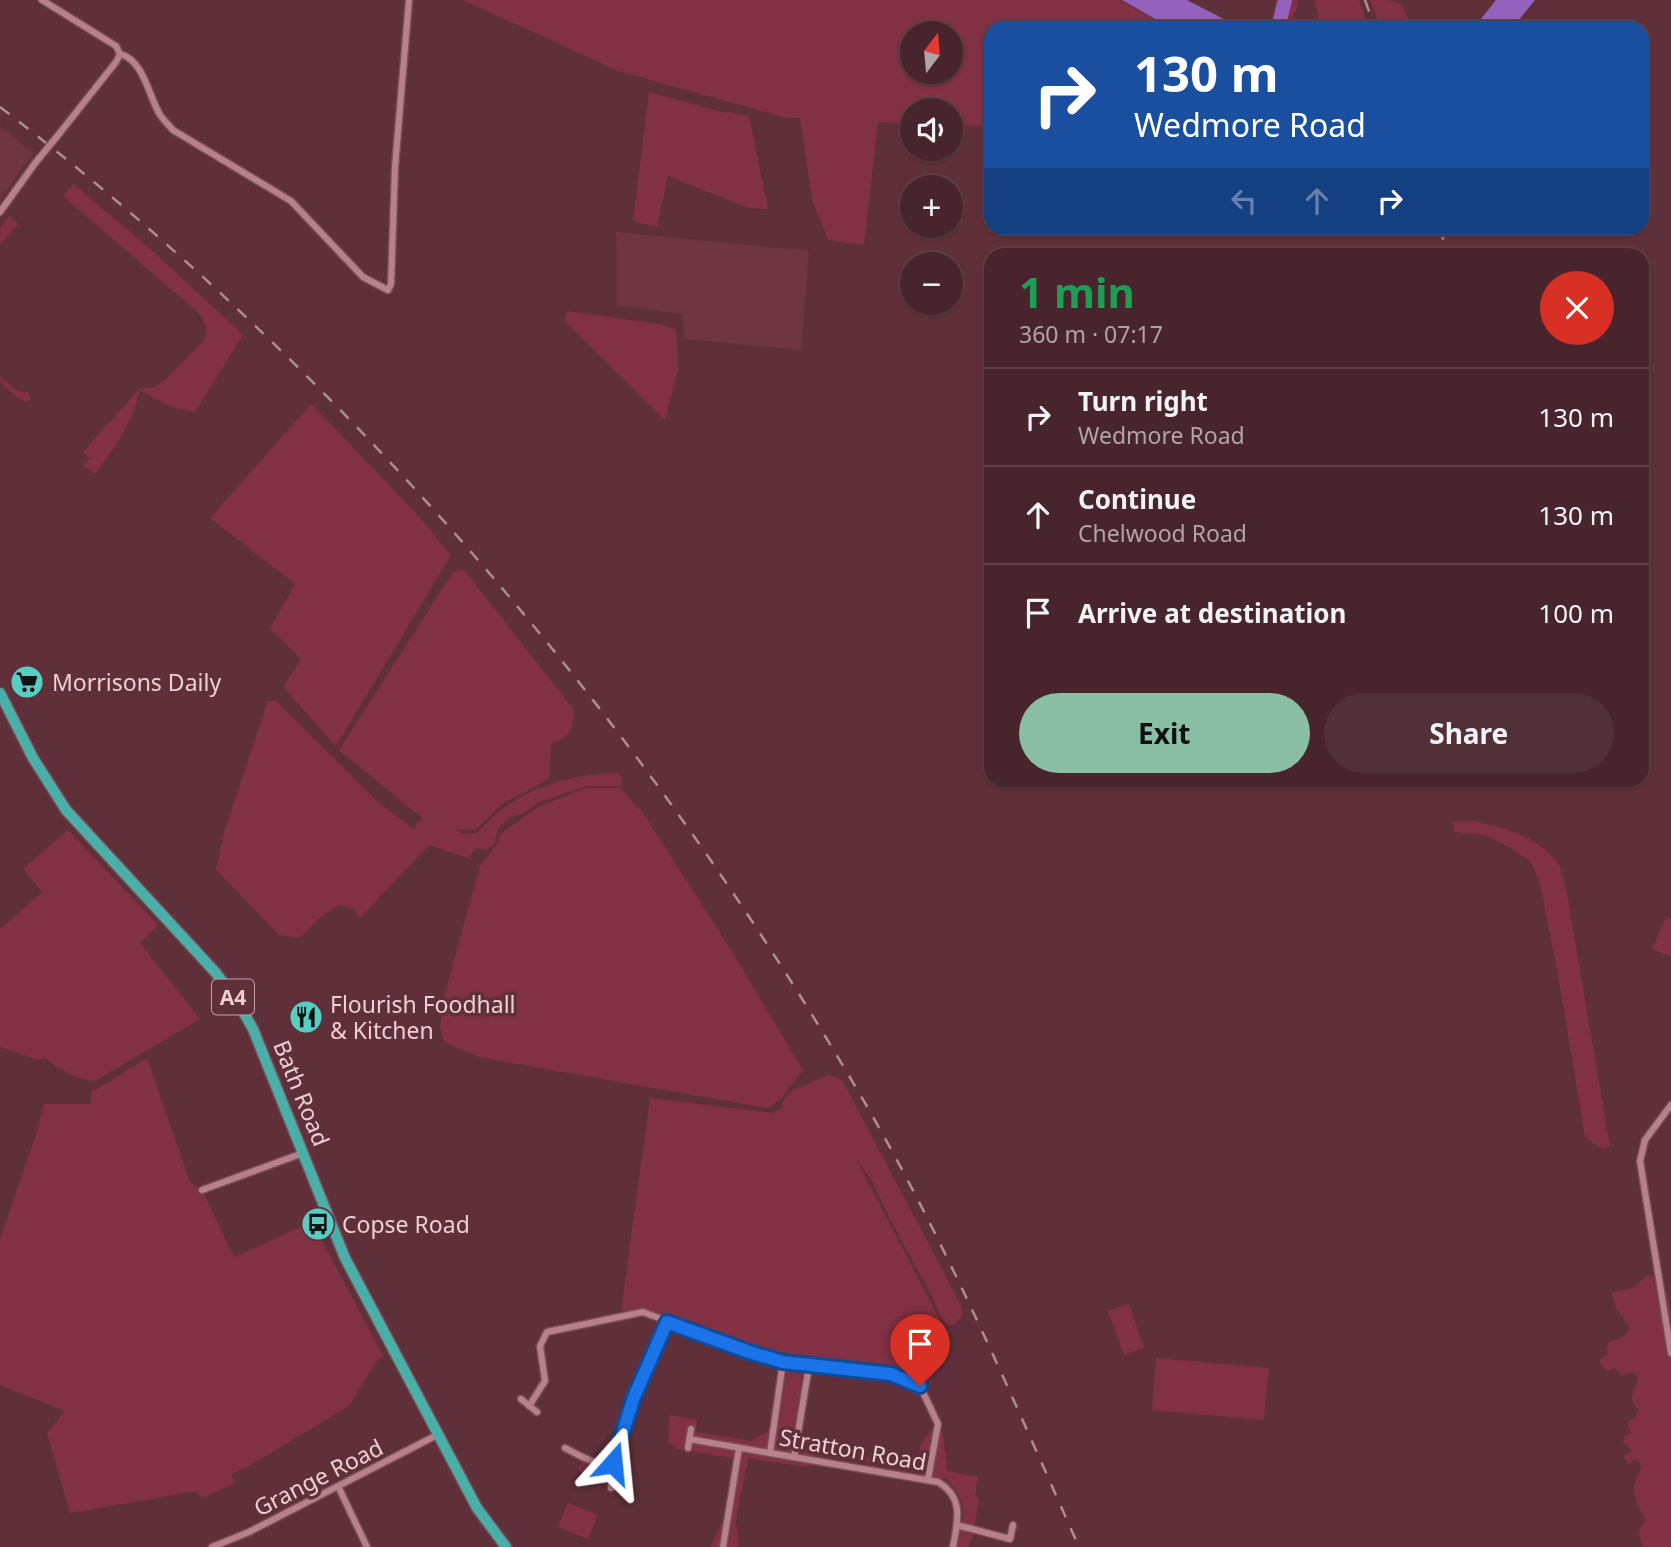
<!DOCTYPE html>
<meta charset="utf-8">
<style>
body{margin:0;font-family:"Noto Sans",sans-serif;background:#523038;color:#f1f3f6;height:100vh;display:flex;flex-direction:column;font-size:26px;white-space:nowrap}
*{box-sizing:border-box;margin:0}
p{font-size:23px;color:#b1a4a9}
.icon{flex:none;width:38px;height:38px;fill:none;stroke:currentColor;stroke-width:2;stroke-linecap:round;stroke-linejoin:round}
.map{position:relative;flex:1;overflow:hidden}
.panel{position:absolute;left:984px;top:248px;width:665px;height:539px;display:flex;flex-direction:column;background:#48242c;border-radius:21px;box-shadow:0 2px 5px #0004,0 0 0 2px #604148}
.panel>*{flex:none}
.guide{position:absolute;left:984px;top:21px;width:665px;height:214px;border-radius:21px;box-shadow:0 2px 5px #0004,0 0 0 2px #604148;background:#1a4fa0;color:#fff;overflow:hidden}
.needle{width:46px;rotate:16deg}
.tools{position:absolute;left:900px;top:21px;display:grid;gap:14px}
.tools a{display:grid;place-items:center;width:63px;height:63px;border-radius:50%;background:#48242c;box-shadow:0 2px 5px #0004,0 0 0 2px #604148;font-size:35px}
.pin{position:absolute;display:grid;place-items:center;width:60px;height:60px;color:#fff;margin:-72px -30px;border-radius:50% 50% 50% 0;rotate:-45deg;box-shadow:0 0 7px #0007}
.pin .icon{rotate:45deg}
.me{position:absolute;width:77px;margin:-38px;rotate:18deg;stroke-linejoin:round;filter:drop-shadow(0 0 5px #0008)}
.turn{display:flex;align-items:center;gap:24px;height:147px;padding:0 35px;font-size:32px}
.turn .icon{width:91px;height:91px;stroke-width:2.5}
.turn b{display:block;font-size:49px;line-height:60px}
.lanes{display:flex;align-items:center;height:66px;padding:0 35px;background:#0003;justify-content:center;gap:35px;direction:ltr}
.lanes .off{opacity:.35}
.round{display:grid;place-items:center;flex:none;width:74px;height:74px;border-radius:37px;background:#523038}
.overview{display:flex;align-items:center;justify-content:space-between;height:119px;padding:0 35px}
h1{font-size:42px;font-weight:700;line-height:52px;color:#1e9e55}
.primary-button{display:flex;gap:14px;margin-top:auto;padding:14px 35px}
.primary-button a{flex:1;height:80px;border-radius:42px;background:#8abfa5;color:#111;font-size:28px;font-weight:700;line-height:80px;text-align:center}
.primary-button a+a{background:#523038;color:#f1f3f6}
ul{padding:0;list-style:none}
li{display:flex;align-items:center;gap:21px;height:98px;padding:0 35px;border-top:2px solid #604148}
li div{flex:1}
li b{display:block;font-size:26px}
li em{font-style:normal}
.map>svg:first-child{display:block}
</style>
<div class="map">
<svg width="1671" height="1547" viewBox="0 0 1671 1547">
<rect width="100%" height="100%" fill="#60303a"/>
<path fill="#6e3642" d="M0 126 33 153 0 199Z
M616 232 809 251 801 350 684 339 682 314 617 305Z"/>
<path fill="#823044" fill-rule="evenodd" d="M463 0H1119L1170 28H990V126L950 125V110H912V123L878 122 864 245 828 240 812 199 800 118H787L618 71ZM912 33H950V72H912Z
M1276 0H1298L1297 8 1287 28H1271Z
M1314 0H1359L1369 28H1325L1320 23Z
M1370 0C1401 0 1402 0 1411 28H1381Z
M649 92 718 111 749 116 768 209 749 208 668 176 657 227 633 221Z
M73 184 154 252 243 335 195 412 171 407 139 390C134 424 114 447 95 474L83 466 90 459 83 452 139 389 154 387 164 381 205 339 206 328 202 316 63 196Z
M9 216 18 224 0 245V228Z
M567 311 659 324 676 329 678 370 665 420 565 322Z
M0 376 16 390 29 393 31 400 30 402C18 402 8 389 0 381Z
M311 404 415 512 451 555 336 746 283 687 301 659 270 629 295 584 210 518Z
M464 570 574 710C572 732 572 735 551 744L549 779 502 804 476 829 455 830 464 834 477 833C512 792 563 774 617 773L623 778 621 786H586L539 802 524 813 511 817 498 828 494 844 487 850 476 848 468 858 429 845 360 918 353 909 339 905 318 919 301 938 279 935 216 870 223 836 268 701H276L377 801 415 830 416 824 423 819 339 750 453 572Z
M586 788H620L643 813 728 945 803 1070 780 1100 767 1108 479 1057 444 1042 440 1028 444 997 480 866 496 846 501 833 540 806Z
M1472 821C1502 827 1537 836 1557 862 1562 868 1563 880 1566 888L1610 1146 1602 1149 1585 1137 1560 986 1540 884 1532 863 1511 848 1486 835 1455 832 1452 822Z
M68 830 158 925 140 943 200 1019 95 1081C77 1080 59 1069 45 1058L38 1060 0 1047V929L42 892 23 869Z
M1666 917 1671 919V957L1652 949Z
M147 1058 190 1182 202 1190 234 1257 312 1222 384 1357 378 1359 349 1406 249 1466 231 1474 235 1483 202 1498 197 1491 70 1513 47 1433 65 1411 0 1385V1239L36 1134 44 1104H91V1091L97 1089Z
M829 1075 842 1080 961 1305 963 1315 954 1325H949L942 1320 935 1302 889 1217 873 1182 855 1157 945 1330C923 1341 918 1354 914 1378L891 1368 807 1363 740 1344 646 1310 621 1311 650 1098 773 1113 783 1107 781 1104 793 1090Z
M1648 1274 1656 1279 1659 1295 1668 1293 1671 1318V1547H1643L1638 1532 1646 1519C1633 1502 1630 1485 1642 1467L1636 1459 1628 1464 1623 1456 1632 1451 1623 1442 1626 1435 1632 1433 1628 1427V1421L1634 1418 1639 1409 1633 1404 1632 1396 1638 1378 1633 1372 1621 1376 1620 1372 1614 1368 1609 1371 1605 1370 1599 1361 1608 1354 1606 1350 1609 1342 1625 1336 1630 1327 1617 1310 1611 1292 1632 1289Z
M1129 1304 1144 1348 1124 1355 1108 1311Z
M1156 1358 1269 1368 1264 1420 1152 1410Z
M790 1367 801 1369 803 1373 795 1427 819 1451 916 1465 921 1444 931 1430 943 1432 947 1471 978 1477 975 1496 979 1498 973 1535 969 1547H958C964 1514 970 1504 946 1478L942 1479 915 1474 914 1470 814 1455V1463L806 1467 748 1458 736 1520 739 1547H710L723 1520 732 1510 740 1459 676 1449 668 1441 669 1415 697 1420 696 1432 751 1441 779 1425 787 1370Z
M587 1461 605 1470 607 1477 605 1485 590 1479 577 1469 581 1464Z
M568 1503 598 1515 588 1539 558 1527Z"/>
<path fill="#9462bd" d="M1122 0H1187L1241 28H1171Z
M1496 0H1535L1512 28H1474Z"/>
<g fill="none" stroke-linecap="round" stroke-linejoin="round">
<path stroke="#9462bd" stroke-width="14" d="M1278 28 1285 0"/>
<defs>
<path id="minor" d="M42 0 116 46 120 54 116 62 59 134
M120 54C143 60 148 93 159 113 162 119 168 124 173 130L291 201 363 277 388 290 391 284 395 167 409 0
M0 212 36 162
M1671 1105 1645 1140 1640 1161 1671 1353
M202 1190 303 1153
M521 1399 537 1412
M529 1406 545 1381 540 1346 547 1332 643 1312 749 1352 783 1362 897 1376 920 1386 938 1424 928 1479
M689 1439 938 1482C964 1497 958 1521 953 1547
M565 1448C579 1455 597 1467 613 1463L634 1397 667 1322
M688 1448 691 1429
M770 1453 783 1362
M794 1457 809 1366
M338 1486 367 1547
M611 1488 613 1463
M957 1525 1010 1539 1013 1525
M212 1547 249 1532 439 1434
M723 1547 739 1448"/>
<path id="trunk" d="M0 693 33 758 66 810 216 973 237 1001 253 1029 345 1258 477 1508 506 1547"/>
</defs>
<use href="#minor" stroke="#764e56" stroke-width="9"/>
<use href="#trunk" stroke="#764e56" stroke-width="13"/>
<use href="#minor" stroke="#b8808a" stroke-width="6"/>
<use href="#trunk" stroke="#4aafa9" stroke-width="10"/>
<path stroke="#b08b91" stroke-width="2.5" stroke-dasharray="12 12" stroke-linecap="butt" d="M1365 0 1375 28
M0 107C350 375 649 729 869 1110 950 1251 1013 1399 1079 1547
M1440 228 1448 256"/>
<defs>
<path id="minor-bridge" d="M36 162 59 134"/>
</defs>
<use href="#minor-bridge" stroke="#764e56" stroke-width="9" stroke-linecap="butt"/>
<use href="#minor-bridge" stroke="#b8808a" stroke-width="6"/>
</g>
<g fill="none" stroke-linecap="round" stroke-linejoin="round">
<defs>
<path id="route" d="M613 1463 634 1397 667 1322 749 1352 783 1362 891 1374 920 1386"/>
</defs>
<use href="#route" stroke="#114b97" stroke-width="18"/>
<use href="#route" stroke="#1a73e8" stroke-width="12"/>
</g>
<defs>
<symbol id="supermarket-disc" viewBox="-11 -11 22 22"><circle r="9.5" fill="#56cec4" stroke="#60303a"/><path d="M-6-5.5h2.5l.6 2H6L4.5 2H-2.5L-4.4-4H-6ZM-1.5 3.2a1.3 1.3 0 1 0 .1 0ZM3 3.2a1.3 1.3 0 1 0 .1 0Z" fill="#111"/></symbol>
<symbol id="restaurant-disc" viewBox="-11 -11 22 22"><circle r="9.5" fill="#56cec4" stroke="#60303a"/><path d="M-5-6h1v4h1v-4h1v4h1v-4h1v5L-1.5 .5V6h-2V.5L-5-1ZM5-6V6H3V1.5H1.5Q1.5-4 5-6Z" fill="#111"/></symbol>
<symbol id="bus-disc" viewBox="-11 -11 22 22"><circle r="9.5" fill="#56cec4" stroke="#60303a"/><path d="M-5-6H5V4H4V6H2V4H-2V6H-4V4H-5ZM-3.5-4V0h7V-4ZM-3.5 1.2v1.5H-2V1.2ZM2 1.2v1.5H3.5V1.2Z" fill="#111"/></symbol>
</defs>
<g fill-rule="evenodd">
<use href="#supermarket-disc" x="8" y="663" width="38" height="38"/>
<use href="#restaurant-disc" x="287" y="998" width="38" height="38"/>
<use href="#bus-disc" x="299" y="1205" width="38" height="38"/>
</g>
<g text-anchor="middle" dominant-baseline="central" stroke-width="7" stroke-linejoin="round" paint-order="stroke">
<rect fill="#60303a" stroke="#c39fa5" stroke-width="2" x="212" y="979.5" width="42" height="35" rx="5"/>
<g font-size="21" font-weight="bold" fill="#edcfd3">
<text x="233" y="997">A4</text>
</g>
<g font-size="23" fill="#edcfd3" stroke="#60303a" text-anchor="start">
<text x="52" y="682">Morrisons Daily</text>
<text x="330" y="1004">Flourish Foodhall<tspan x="330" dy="26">&amp; Kitchen</tspan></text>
<text x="342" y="1224">Copse Road</text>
</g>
<g font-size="23" fill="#edcfd3" stroke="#60303a">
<text transform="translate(302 1093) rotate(68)">Bath Road</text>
<text transform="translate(853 1449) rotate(10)">Stratton Road</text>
<text transform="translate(318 1477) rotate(-27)">Grange Road</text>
</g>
</g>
</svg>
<div class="tools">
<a><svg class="needle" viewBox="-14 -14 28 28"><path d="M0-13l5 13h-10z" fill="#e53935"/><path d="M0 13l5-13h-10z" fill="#b1a4a9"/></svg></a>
<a><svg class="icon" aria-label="sound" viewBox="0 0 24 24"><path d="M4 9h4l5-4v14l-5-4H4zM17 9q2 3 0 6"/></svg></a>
<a>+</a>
<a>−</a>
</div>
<div class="pin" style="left:920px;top:1386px;background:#d93025"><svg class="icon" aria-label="arrive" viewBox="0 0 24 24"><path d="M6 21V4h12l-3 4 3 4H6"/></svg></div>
<svg class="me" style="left:613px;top:1463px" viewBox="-20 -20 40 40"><path d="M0-17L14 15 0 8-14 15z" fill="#1a73e8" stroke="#fff" stroke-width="4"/></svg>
<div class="guide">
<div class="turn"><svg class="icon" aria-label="right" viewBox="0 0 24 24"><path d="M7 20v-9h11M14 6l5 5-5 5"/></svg><div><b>130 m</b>Wedmore Road</div></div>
<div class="lanes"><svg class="icon off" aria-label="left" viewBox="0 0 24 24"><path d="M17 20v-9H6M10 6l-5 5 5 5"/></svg><svg class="icon off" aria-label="ahead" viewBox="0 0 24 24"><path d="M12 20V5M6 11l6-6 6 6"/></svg><svg class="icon" aria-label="right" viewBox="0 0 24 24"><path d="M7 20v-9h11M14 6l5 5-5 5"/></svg></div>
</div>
<section class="panel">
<div class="overview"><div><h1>1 min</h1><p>360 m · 07:17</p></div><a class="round" style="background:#d93025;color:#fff"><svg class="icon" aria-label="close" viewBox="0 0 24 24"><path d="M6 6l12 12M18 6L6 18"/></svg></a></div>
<ul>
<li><svg class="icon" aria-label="right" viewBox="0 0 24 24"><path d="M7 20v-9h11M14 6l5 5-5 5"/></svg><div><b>Turn right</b><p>Wedmore Road</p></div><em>130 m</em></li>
<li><svg class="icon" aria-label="ahead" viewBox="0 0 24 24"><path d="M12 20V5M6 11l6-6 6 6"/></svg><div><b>Continue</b><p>Chelwood Road</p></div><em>130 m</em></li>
<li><svg class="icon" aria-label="arrive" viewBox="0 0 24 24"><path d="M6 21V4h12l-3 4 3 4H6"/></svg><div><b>Arrive at destination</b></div><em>100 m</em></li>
</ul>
<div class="primary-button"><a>Exit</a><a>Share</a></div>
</section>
</div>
